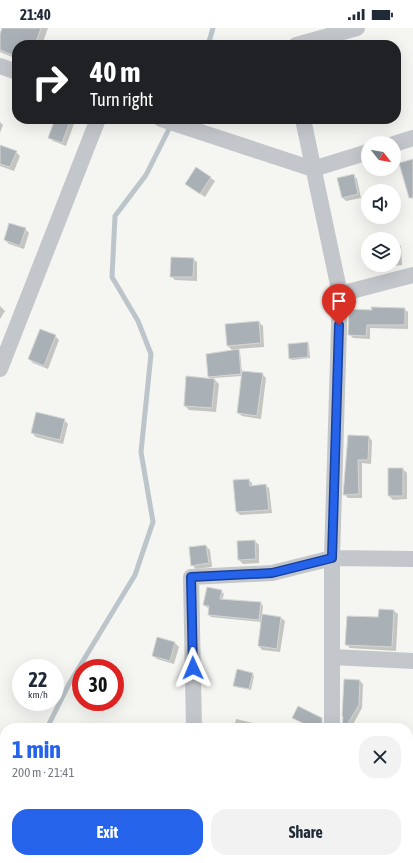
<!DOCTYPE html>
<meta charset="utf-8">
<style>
body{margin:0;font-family:"Asap Condensed",sans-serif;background:#f2f2f3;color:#1f2937;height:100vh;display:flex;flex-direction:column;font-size:15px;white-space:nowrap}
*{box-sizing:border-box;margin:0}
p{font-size:13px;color:#747a83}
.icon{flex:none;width:22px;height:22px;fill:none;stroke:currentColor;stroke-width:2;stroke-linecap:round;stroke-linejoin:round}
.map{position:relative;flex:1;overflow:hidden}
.drawer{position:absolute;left:0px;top:695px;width:413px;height:140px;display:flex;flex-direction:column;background:#fff;border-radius:16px 16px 0 0;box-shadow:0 4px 16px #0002}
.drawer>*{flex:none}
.banner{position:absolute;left:12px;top:12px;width:389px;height:84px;border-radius:16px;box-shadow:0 4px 16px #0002;background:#202124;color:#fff;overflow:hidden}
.needle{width:26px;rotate:121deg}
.fabs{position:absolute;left:361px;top:108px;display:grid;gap:8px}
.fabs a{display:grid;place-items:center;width:40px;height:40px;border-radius:50%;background:#fff;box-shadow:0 4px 16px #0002;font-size:20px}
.speed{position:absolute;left:12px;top:631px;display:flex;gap:8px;font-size:20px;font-weight:700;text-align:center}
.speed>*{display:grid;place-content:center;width:52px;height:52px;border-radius:50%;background:#fff;box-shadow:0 4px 16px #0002;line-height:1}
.speed small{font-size:10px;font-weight:400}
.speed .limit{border:6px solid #d22;background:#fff;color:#111}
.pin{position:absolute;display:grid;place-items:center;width:34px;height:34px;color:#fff;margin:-41px -17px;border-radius:50% 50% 50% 0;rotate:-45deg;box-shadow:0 0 4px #0007}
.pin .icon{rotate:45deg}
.me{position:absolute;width:44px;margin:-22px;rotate:359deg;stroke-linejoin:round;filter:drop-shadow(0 0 3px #0008)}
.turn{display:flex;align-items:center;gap:14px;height:84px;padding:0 12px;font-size:18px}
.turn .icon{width:52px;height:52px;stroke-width:2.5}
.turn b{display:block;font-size:28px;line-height:34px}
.round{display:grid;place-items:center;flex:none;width:42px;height:42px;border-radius:16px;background:#f2f2f3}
.summary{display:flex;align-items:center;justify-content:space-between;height:68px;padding:0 12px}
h1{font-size:24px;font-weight:700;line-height:30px;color:#2563eb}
.action{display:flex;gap:8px;margin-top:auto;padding:8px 12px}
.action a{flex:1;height:46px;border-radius:16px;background:#2563eb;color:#fff;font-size:16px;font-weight:700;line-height:46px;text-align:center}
.action a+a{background:#f2f2f3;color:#1f2937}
.status{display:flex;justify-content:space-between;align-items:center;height:28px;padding:0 20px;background:#fff;direction:ltr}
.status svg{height:11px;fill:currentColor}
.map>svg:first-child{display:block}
</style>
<div class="status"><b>21:40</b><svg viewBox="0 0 49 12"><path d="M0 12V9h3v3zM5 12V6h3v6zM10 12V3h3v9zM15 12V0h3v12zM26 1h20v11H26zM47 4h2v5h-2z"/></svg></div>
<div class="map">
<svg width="413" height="835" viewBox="0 0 413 835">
<rect width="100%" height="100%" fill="#f5f5f2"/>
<path fill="#0003" d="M3 0H48L42 17H17V31L0 24V9Z
M56 91H68L74 96 66 118 53 113 49 109Z
M0 94 3 97 0 105Z
M0 118 16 124 20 128 14 143 0 138Z
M196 140 215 153 205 169 190 159Z
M353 147 357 151 361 170 346 173 342 169Z
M25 201 29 205 24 221 9 216 5 212Z
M394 214H397L401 218 402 237 373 240 371 237H394Z
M193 231 197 234V253L175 252 171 248Z
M0 278 5 283 0 291Z
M404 281 408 284V301L370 300V311L353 310 349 306 386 283Z
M259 294 263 298 264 319 237 321 240 324 242 344 262 346 266 350 261 391 242 388 238 385 242 348 213 350 219 356 216 384 189 382 185 378 212 352 209 349 233 323 228 318Z
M55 308 59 312 48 341 33 335 29 331Z
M307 315 309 317 310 330 292 332 290 330Z
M64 392 68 396 63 416 36 409 32 405Z
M349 408 369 409 372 413 371 436 362 435V470H348L344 466Z
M403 441 407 445V471L393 472 389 468Z
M249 452 252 455V459L265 457 269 460 272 485 240 487 237 484 235 453Z
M255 513 259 517V535L243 536 239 532 238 514Z
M206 518 210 522 212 539 196 541 192 537Z
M221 563 224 566 222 572 261 575 263 578 262 587 281 590 285 593 280 624 262 622 259 618 262 594 211 589 209 586 210 580 206 579 204 577Z
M394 583 398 586 396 623 350 620 347 617 379 590Z
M158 610 175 615 179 619 174 636 157 631 153 628Z
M252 646 254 648 251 662 236 659 234 657Z
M360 653 363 656 362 680 351 700H343V678H344Z
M294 690H319L318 700H302V695Z
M236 691 253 695 256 698V700H234Z"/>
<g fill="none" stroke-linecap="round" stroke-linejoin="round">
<path stroke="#bbc5ca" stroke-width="5" d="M208 17 213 0
M47 700 69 656 135 547 153 494 141 424 151 326 138 293 112 249 115 188 146 147 171 97
M25 835 26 830"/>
</g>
<path fill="#aab1b6" stroke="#d6d7d4" d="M2 0H41L35 17H17V29L0 22V6Z
M55 91H71L62 115 48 110Z
M0 117 17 123 10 139 0 136Z
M413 131V170H409L399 135Z
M196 139 211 149 200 166 185 156Z
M354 146 358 166 342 170 337 150Z
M9 195 26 200 20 218 4 212Z
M171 229 194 230 193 249H170Z
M371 279 405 280V297H367L366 308 348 307 349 281 372 282Z
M259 293 261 315 227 318 225 296Z
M40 301 56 307 44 338 28 331Z
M308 314V329L289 331 288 316Z
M239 321 241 346 208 349 206 326Z
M242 343 263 345 257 388 237 385Z
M186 348 215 351 212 380 184 378Z
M36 384 65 391 60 412 31 405Z
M348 407 369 408 368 432H358L359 466 343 467Z
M388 440H403V468H388Z
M249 451 250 458 266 456 269 482 236 484 233 452Z
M255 512 256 531 238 532 237 513Z
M206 517 209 535 191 538 189 519Z
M207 559 222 562 220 571 261 574 259 592 208 587 209 578 203 577Z
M379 581 394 582 392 619 345 617 347 588 378 589Z
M262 586 281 589 277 621 258 618Z
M157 609 175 614 170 633 152 628Z
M237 641 253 645 249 661 233 658Z
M344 651 360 652 359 677 345 700H342L343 689 342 688Z
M298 678 322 690V697H307L292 690Z"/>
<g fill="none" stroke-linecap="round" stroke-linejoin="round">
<path stroke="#c3c6ca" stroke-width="16" d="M296 17 357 0
M0 38 17 44
M161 91 313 141 368 124
M394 116 413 110
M340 266 413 247
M0 341 98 91
M332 629 413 633
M194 700 191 549 272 545 332 530 340 266 303 91
M332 700V530L413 531
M0 784 5 786
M115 830 128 835
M197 830V835
M332 835V830"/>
</g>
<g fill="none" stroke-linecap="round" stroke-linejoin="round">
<defs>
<path id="route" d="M193 640 191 549 272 545 332 530 339 297"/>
</defs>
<use href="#route" stroke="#184099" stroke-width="10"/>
<use href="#route" stroke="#2563eb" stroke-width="7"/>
</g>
</svg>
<div class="fabs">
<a><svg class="needle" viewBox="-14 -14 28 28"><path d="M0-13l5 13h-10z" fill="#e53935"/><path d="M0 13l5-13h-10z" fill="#747a83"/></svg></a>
<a><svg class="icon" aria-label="sound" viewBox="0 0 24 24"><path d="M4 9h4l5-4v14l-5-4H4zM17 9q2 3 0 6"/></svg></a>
<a><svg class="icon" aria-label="layers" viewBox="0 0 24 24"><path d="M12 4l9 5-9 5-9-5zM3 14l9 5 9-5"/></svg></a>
</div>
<div class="speed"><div>22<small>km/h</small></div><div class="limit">30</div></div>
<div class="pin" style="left:339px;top:297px;background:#d93025"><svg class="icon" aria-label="arrive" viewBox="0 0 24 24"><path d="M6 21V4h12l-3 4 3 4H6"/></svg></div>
<svg class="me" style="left:193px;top:640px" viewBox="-20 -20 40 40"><path d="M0-17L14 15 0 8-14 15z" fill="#2563eb" stroke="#fff" stroke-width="4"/></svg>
<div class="banner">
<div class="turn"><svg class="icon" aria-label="right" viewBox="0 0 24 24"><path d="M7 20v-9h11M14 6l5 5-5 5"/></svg><div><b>40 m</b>Turn right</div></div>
</div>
<section class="drawer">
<div class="summary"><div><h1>1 min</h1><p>200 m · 21:41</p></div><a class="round"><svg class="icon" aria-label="close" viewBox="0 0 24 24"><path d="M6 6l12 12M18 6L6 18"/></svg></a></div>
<div class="action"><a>Exit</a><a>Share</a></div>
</section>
</div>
